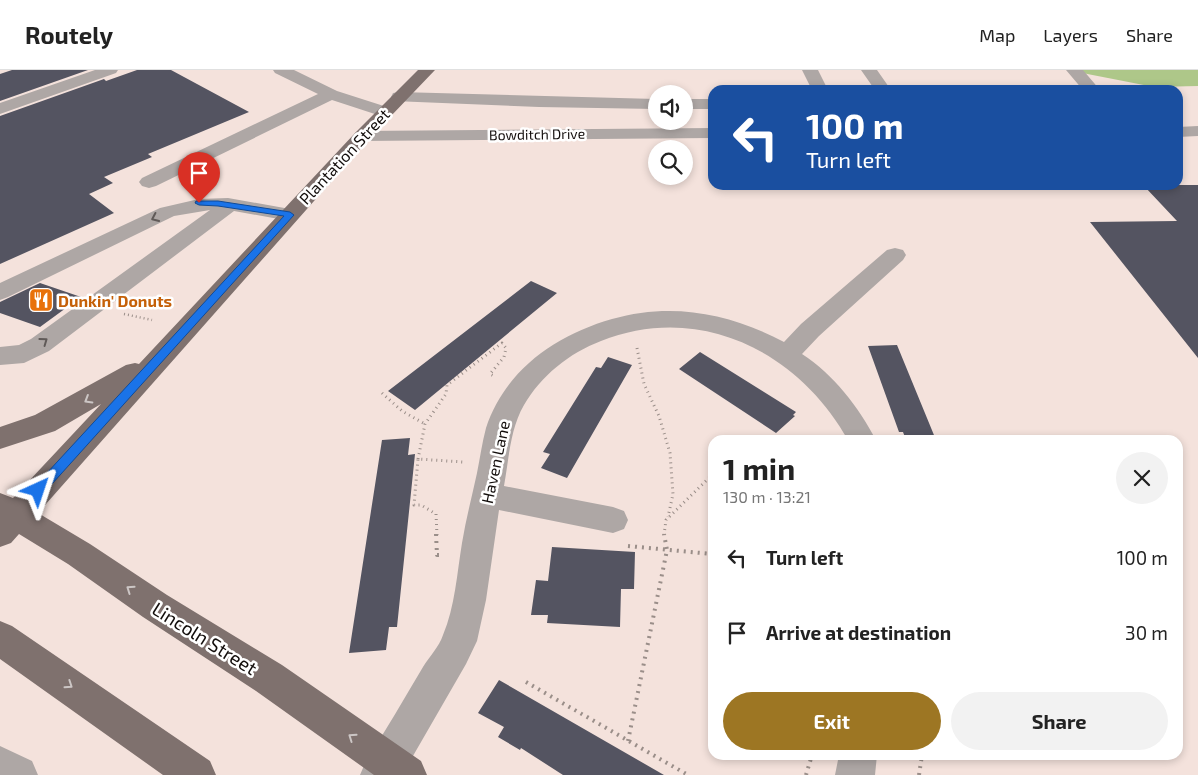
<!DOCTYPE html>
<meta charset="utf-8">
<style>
body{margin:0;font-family:"Exo 2",sans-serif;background:#f2f2f2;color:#222;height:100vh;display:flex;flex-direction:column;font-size:19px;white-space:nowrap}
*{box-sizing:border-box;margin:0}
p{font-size:16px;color:#767676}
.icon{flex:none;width:28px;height:28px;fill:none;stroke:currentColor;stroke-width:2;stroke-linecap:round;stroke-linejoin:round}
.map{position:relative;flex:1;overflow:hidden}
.drawer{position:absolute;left:708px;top:365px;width:475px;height:325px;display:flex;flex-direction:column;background:#fff;border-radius:15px;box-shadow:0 2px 8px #0003}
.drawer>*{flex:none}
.hud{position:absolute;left:708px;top:15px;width:475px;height:105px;border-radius:15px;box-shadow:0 2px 8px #0003;background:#1a4fa0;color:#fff;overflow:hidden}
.tools{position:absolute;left:648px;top:15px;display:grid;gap:10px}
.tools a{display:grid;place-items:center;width:45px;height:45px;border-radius:50%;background:#fff;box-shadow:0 2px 8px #0003;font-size:25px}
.pin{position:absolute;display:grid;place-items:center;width:42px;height:42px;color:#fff;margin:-51px -21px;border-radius:50% 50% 50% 0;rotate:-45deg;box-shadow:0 0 5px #0007}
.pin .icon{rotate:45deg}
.me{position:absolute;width:55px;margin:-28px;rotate:42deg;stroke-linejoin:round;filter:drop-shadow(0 0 4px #0008)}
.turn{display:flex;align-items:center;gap:18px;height:105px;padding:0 15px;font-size:22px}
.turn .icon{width:65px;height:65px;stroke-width:2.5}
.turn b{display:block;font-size:35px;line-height:42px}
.round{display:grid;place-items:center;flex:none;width:52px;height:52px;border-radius:26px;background:#f2f2f2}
.overview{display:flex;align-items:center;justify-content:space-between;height:85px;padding:0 15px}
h1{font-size:30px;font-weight:700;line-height:38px}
.primary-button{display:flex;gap:10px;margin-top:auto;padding:10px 15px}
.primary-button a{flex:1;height:58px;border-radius:30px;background:#9d7623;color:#fff;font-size:20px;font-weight:700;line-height:58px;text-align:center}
.primary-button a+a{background:#f2f2f2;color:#222}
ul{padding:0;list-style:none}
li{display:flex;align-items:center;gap:15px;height:75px;padding:0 15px}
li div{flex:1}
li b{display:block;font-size:19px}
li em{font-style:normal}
header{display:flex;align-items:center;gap:30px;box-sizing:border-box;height:70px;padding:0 25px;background:#fff;border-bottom:1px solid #e0e0e0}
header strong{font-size:24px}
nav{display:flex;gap:28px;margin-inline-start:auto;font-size:18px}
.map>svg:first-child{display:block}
</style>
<header>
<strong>Routely</strong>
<nav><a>Map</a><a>Layers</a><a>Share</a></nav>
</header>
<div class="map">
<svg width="1198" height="705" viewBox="0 0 1198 705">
<rect width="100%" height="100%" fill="#f4e2dc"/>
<path fill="#aec789" d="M1067 0H1198V16L1154 17Z"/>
<path fill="#545461" d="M12 0H88L0 31V4Z
M137 0H171L249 42 148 84 152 87 104 107 113 113 89 124 114 143 0 194V46L104 9 106 11Z
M1159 115H1198V288L1090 152 1177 151 1145 117H1161Z
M531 211 557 223 415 340 388 321Z
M40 213 81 227 40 257 0 243V232Z
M897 275 936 370H906L903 362H899L868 276Z
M700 282 796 342 793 345 795 346 776 363 679 299Z
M608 287 632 295 567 408 541 398 550 384 543 382 596 297 601 298Z
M410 368 408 385 415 384 397 557H389L386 580 349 583 382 370Z
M552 477 635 482 634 519H621L620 557 547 553 548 545H531L536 510 548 511Z
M499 610 664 705H563L521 678 520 680 498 667 504 657 478 643Z"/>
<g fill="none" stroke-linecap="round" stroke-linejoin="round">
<path stroke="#9a8e89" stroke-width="2.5" stroke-dasharray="1 3" stroke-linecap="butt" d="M124 244 152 250"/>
<path stroke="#9a8e89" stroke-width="3" stroke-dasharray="1 4" stroke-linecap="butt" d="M637 278 644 314 659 346 670 383 673 424 668 447
M382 323 402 341 425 354
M418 389 425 354 446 324 447 315 502 273 506 278 504 287 490 304 496 307
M437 465 436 444 421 435H414L418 389 463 392
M664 465 666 450 712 405"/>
<path stroke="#9a8e89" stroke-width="4" stroke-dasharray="2 5" stroke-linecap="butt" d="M436 464 437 485H443
M628 476 712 484
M526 612 688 705
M628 671 667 480 664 464
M770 685H772
M806 705 812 685
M919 705 922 685"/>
<path fill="#aea7a5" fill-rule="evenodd" d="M95 0H118L116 3 0 44V33Z
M273 0H294L337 21 390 38 393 42 390 46 384 47 332 30 156 116 149 118 142 116 139 112 142 108 318 24 275 3Z
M802 0H818L828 20H812Z
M861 0H877L891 20H875Z
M1066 0H1083L1100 20H1083Z
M399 22 656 29V39L539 37 393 31 391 27 393 23Z
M684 29H712V39H684Z
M1198 56V66L1178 67V57Z
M712 58V68L362 71 356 70 353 66 356 62 362 61Z
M228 128 290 139 297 141 300 145 297 149 290 151 234 141 49 281 24 293 0 295V277L19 275 31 269 210 140 174 146 8 227 0 230V213L160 138 199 129Z
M895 178 903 180 906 185 903 190 819 266 802 284C834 305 858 336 876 370H848C798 281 699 232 601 271 569 283 541 306 524 335 510 359 509 389 504 416L613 437 624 441 628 450 624 459 613 463 499 440 486 530 477 571 466 594 402 705H360L366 691C386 660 404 629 423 597 429 587 439 577 443 565 455 537 457 503 462 473 466 449 472 426 477 403 480 388 482 373 486 358 505 300 556 265 612 249 672 232 729 243 784 272L801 254 887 180Z
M0 676 32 691 38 705H0Z
M839 685H877L875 705H835Z"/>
<path fill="#7f716e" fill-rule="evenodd" d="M418 0H435L368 70 38 443 90 474 167 525 282 595 421 691 427 705H374L256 621 143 547 68 494 19 464 11 473 0 477V423L13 428 101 334 55 361 0 379V357L35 345 126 295 135 293 139 294 356 62Z
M0 551 12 556 210 691 216 705H163L0 589Z"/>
</g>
<defs><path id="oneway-chevron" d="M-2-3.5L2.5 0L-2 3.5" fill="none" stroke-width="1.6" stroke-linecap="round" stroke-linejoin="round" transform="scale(1.25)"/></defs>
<g stroke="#605a58">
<use href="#oneway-chevron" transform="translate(155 148) rotate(155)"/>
<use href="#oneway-chevron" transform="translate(44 271) rotate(-36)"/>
</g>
<g stroke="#ccc6c5">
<use href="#oneway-chevron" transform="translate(88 330) rotate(149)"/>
<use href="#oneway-chevron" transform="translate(130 519) rotate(-145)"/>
<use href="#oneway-chevron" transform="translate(69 615) rotate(34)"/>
<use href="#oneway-chevron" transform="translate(352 667) rotate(-145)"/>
</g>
<path fill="#1a73e8" stroke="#114b97" d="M196 131H218L290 142 294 145 43 424 38 426 34 424 32 420 34 417 284 146 218 136 199 135 195 133Z"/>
<defs>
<symbol id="restaurant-square" viewBox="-11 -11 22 22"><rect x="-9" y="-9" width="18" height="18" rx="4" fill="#e8710a" stroke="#fff"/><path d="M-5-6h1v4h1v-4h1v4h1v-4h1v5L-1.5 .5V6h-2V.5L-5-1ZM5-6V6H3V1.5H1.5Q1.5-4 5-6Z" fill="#fff"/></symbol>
</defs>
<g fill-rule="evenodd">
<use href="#restaurant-square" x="27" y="216" width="28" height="28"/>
</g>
<g text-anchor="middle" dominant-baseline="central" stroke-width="5" stroke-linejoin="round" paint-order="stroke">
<g font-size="14" fill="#120d0b" stroke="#fff">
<text transform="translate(537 64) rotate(-1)">Bowditch Drive</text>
</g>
<g font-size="16" fill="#120d0b" stroke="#fff">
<text transform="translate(344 86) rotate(-47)">Plantation Street</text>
<text transform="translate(495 392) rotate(-78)">Haven Lane</text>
</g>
<g font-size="16" font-weight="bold" fill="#c56008" stroke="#fff" text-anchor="start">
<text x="58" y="230">Dunkin' Donuts</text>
</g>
<g font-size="19" fill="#120d0b" stroke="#fff">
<text transform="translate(205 568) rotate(32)">Lincoln Street</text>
</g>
</g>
</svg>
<div class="tools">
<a><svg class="icon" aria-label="sound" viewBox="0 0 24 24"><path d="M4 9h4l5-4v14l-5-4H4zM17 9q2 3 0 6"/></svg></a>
<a><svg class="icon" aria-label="search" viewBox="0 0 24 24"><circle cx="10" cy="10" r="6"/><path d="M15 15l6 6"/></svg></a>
</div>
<div class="pin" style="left:199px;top:133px;background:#d93025"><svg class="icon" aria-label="arrive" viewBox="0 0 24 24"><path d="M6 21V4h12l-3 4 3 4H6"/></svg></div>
<svg class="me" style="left:38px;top:420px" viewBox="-20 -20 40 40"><path d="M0-17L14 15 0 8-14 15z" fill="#1a73e8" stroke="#fff" stroke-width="4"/></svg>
<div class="hud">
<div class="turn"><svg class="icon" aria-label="left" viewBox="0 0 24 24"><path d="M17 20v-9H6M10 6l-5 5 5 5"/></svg><div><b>100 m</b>Turn left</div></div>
</div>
<section class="drawer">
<div class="overview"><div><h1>1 min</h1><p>130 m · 13:21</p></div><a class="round"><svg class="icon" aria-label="close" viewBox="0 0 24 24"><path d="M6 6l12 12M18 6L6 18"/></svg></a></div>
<ul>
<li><svg class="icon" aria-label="left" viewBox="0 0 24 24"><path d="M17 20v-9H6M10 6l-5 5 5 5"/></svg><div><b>Turn left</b></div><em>100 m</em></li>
<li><svg class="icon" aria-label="arrive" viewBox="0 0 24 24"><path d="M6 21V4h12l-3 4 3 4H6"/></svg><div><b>Arrive at destination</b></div><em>30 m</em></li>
</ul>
<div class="primary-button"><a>Exit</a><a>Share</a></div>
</section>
</div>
